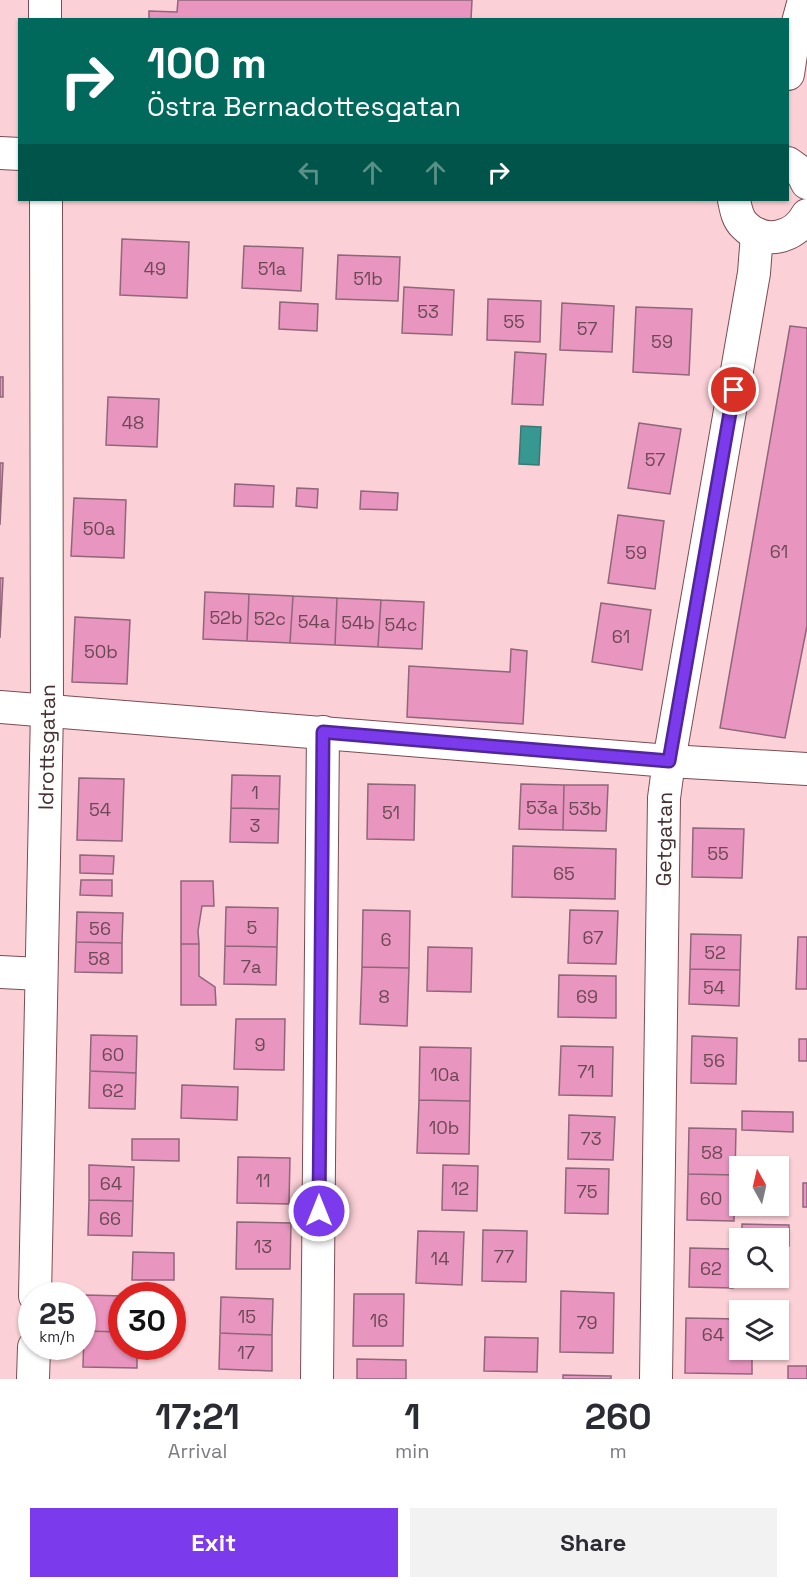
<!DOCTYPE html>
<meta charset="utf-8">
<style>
body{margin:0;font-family:"Space Grotesk",sans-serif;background:#f2f2f3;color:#2b2b33;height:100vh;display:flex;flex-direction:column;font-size:22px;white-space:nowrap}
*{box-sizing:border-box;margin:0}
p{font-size:20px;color:#7c7c81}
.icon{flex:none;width:33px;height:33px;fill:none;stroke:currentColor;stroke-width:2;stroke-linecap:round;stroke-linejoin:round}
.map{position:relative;height:1379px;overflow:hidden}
.panel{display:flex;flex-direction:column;background:#fff;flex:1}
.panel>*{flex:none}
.top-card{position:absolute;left:18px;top:18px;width:771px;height:183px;border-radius:0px;box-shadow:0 2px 4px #0004;background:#00695c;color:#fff;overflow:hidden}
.needle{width:39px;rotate:352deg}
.controls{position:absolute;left:729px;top:1156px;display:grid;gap:12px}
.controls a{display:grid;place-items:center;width:60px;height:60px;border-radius:0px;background:#fff;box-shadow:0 2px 4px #0004;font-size:30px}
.speed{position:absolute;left:18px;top:1282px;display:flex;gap:12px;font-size:30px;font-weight:700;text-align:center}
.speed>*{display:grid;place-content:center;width:78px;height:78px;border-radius:50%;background:#fff;box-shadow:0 2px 4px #0004;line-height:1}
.speed small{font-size:15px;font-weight:400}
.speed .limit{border:9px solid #d22;background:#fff;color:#111}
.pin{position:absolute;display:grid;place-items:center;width:51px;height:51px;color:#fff;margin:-26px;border:3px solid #fff;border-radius:50%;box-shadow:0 2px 6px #0007}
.me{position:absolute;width:66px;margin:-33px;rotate:0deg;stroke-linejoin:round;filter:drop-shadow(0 0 4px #0008)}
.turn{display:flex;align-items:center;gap:21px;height:126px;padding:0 30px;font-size:27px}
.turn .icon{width:78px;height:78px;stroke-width:2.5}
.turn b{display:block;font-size:42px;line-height:51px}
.lanes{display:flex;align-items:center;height:57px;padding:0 30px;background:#0003;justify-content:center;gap:30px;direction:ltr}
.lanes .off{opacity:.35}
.eta{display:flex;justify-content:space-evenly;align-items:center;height:102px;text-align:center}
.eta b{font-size:36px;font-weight:600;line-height:42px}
.cta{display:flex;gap:12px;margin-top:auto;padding:12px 30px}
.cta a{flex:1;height:69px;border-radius:0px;background:#7c3aed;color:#fff;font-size:24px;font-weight:600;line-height:69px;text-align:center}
.cta a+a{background:#f2f2f3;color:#2b2b33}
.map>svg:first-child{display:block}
</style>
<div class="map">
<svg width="807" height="1379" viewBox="0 0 807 1379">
<rect width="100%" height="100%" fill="#fbd0d6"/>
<path fill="#379891" stroke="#3b7874" stroke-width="1.5" d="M521 426 541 427 539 465 519 464Z"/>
<path fill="#e895bf" stroke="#90667b" stroke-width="1.5" d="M178 0H472L471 20H149V11L177 12Z
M122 239 189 242 187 298 120 295Z
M244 246 303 248 301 291 242 288Z
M338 255 400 257 398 301 336 299Z
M404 287 454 290 452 335 402 333Z
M488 299 541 301 540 342 487 340Z
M280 302 318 304 317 331 279 329Z
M562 303 614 306 612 352 560 350Z
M636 307 692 309 689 375 633 372Z
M790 326 807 328V626L785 738 720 728Z
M515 352 546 354 543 405 512 404Z
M0 377H3V397H0Z
M108 397 159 399 157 447 106 445Z
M639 423 681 429 670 494 628 488Z
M0 463H3L0 525Z
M235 484 274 486 273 507 234 506Z
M297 488 318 489 317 508 296 506Z
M361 491 398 493 397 510 360 509Z
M74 498 126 500 124 558 71 556Z
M618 515 664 521 655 589 608 583Z
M0 578H3L0 638Z
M205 592 249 594 247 641 203 639Z
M249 594 293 596 290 643 247 641Z
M293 596 337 598 335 645 290 643Z
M337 598 381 600 378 647 335 645Z
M381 600 424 602 422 649 378 647Z
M601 603 651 610 642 670 592 662Z
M75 617 130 620 127 684 72 682Z
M511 649 527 651 523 724 407 717 409 666 510 672Z
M232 775 280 776 279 809 231 808Z
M79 778 124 779 122 841 77 840Z
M368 784 415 785 414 840 367 839Z
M521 784 564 785 563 830 519 829Z
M564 785H608L606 831 563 830Z
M231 808 279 809 278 843 230 842Z
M693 828 744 829 742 878 692 877Z
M513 846 616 849 615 899 512 897Z
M80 855 114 856 113 874 80 873Z
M81 880H112V896L80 895Z
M181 881H213L214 906H202L198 931 199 944H181Z
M226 907 278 908 277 947 225 946Z
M363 910 410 911 409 968 362 967Z
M570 910 618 911 616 964 568 963Z
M77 912 123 913 122 943 76 942Z
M691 934 741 935 740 970 690 969Z
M798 937H807V989H796Z
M76 942 122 943V973L75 972Z
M181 944H199V976L215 987 216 1005H181Z
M225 946 277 947 276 985 224 984Z
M428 947 472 948 471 992 427 991Z
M362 967 409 968 407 1026 360 1024Z
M690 969 740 970 739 1006 689 1004Z
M559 975 616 976V1018L558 1017Z
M236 1019H285L284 1070 234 1069Z
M91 1035 137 1036 136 1073 90 1071Z
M692 1036 737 1038 736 1084 691 1083Z
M799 1039H807V1061H799Z
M561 1046 613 1047 612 1096 559 1095Z
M420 1047 471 1048 470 1101 419 1100Z
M90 1071 136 1073 135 1109 89 1108Z
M182 1085 238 1087 237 1120 181 1118Z
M419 1100 470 1101 469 1154 417 1153Z
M742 1111 793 1112V1132L742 1130Z
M569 1115 615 1117 613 1160 568 1159Z
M689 1128 736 1129 735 1175 688 1174Z
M132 1139H179V1161L132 1160Z
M238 1157 290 1158 289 1204 237 1203Z
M89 1165 134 1167 133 1201 89 1200Z
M443 1165 478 1166 477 1211 442 1210Z
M566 1168 609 1169 608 1214 565 1213Z
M688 1174 735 1175 734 1221 687 1220Z
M803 1183H807V1207H803Z
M89 1200 133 1201 132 1236 88 1235Z
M237 1222 291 1223 290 1269H236Z
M742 1224 789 1225V1246L778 1245V1239H742Z
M483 1230 527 1231 526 1282 482 1281Z
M418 1231 464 1232 462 1285 416 1283Z
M690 1248 733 1249V1288L689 1287Z
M133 1252 174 1253V1280H132Z
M561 1291 614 1293 613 1353 560 1352Z
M354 1294H404L403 1346H353Z
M85 1295 125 1296H122V1332L84 1331Z
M221 1297 273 1299 272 1335 220 1333Z
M686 1318 740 1319V1350H752V1374L685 1373Z
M84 1331 122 1332V1347H137V1368L83 1367Z
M220 1333 272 1335V1371L219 1369Z
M485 1337 538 1338 537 1372 484 1371Z
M357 1359 406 1360V1379H357Z
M788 1366H807V1379H788Z
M563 1375 611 1376V1379H563Z"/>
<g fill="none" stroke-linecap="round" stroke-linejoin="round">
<defs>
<g id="minor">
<path d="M45 0V20"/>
<path d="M788 74 793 41 804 0"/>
<path d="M0 153 20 154"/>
<path d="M788 163 802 173 807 183"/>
<path d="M734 200C736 209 737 218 744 225 764 246 795 238 807 215"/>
<path d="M0 707 669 761 807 769"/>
<path d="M0 972 40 974"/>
<path id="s1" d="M35 1296 47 710 46 200"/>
<path d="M33 1379 34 1347"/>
<path d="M317 1379 323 732"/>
<path id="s2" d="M656 1379 664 798 669 761 754 273 757 234"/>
</g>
</defs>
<use href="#minor" stroke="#7a4d55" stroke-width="34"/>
<use href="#minor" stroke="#fff" stroke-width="32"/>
</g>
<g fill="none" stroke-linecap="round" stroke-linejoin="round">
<defs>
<path id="route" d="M319 1211 323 732 669 761 734 390"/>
</defs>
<use href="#route" stroke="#51269a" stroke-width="15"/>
<use href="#route" stroke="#7c3aed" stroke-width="10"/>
</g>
<g text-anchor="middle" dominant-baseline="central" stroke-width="4.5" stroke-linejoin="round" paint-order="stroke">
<g font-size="18" fill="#6d4855">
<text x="155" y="268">49</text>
<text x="272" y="268">51a</text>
<text x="368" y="278">51b</text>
<text x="428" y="311">53</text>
<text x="514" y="321">55</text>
<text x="587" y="328">57</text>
<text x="662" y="341">59</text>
<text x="133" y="422">48</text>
<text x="655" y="459">57</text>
<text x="99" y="528">50a</text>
<text x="779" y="551">61</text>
<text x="636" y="552">59</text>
<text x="226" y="617">52b</text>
<text x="270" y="618">52c</text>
<text x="314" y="621">54a</text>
<text x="358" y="622">54b</text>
<text x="401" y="624">54c</text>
<text x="621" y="636">61</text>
<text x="101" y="651">50b</text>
<text x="255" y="792">1</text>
<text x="542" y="807">53a</text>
<text x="585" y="808">53b</text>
<text x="100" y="809">54</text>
<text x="391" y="812">51</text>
<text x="255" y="825">3</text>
<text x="718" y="853">55</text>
<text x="564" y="873">65</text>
<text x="252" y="927">5</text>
<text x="100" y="928">56</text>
<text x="593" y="937">67</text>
<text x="386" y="939">6</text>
<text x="715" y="952">52</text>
<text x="99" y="958">58</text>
<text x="251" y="966">7a</text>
<text x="714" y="987">54</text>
<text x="384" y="996">8</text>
<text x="587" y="996">69</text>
<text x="260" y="1044">9</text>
<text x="113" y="1054">60</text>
<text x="714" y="1060">56</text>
<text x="586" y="1071">71</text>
<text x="445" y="1074">10a</text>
<text x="113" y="1090">62</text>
<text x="444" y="1127">10b</text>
<text x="591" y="1138">73</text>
<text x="712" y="1152">58</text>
<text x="263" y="1180">11</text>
<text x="111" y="1183">64</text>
<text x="460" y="1188">12</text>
<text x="587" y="1191">75</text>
<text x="711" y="1198">60</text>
<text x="110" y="1218">66</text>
<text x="263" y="1246">13</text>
<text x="504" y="1256">77</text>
<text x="440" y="1258">14</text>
<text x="711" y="1268">62</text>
<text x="247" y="1316">15</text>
<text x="379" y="1320">16</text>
<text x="587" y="1322">79</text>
<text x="713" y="1334">64</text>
<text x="246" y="1352">17</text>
</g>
<g font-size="21" fill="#442f32" stroke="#fae4e6">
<text stroke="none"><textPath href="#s1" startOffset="549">Idrottsgatan</textPath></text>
<text stroke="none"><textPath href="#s2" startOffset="540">Getgatan</textPath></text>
</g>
</g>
</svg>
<div class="controls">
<a><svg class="needle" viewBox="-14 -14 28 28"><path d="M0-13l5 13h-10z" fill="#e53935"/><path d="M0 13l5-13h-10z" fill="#7c7c81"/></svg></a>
<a><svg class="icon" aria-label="search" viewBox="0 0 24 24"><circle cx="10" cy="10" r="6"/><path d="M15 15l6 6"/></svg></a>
<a><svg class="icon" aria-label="layers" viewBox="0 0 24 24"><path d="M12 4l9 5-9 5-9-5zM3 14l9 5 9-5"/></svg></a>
</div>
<div class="speed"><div>25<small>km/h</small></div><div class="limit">30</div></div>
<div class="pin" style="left:734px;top:390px;background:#d93025"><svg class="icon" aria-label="arrive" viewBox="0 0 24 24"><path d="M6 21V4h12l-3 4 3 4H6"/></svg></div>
<svg class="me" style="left:319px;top:1211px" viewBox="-20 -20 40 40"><circle r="17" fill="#7c3aed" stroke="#fff" stroke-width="3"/><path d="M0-11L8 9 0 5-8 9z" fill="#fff"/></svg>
<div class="top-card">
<div class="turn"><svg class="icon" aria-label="right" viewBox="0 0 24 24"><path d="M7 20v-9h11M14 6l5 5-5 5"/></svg><div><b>100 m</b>Östra Bernadottesgatan</div></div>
<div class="lanes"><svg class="icon off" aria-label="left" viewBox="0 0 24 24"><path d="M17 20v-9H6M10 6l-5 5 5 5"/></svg><svg class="icon off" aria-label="ahead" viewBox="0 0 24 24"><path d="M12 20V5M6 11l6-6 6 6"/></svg><svg class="icon off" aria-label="ahead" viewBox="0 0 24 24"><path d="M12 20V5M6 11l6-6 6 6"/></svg><svg class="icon" aria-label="right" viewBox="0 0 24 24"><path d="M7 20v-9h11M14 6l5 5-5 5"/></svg></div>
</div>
</div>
<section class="panel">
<div class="eta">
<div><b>17:21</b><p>Arrival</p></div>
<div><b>1</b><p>min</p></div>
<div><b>260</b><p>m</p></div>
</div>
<div class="cta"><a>Exit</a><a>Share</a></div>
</section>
